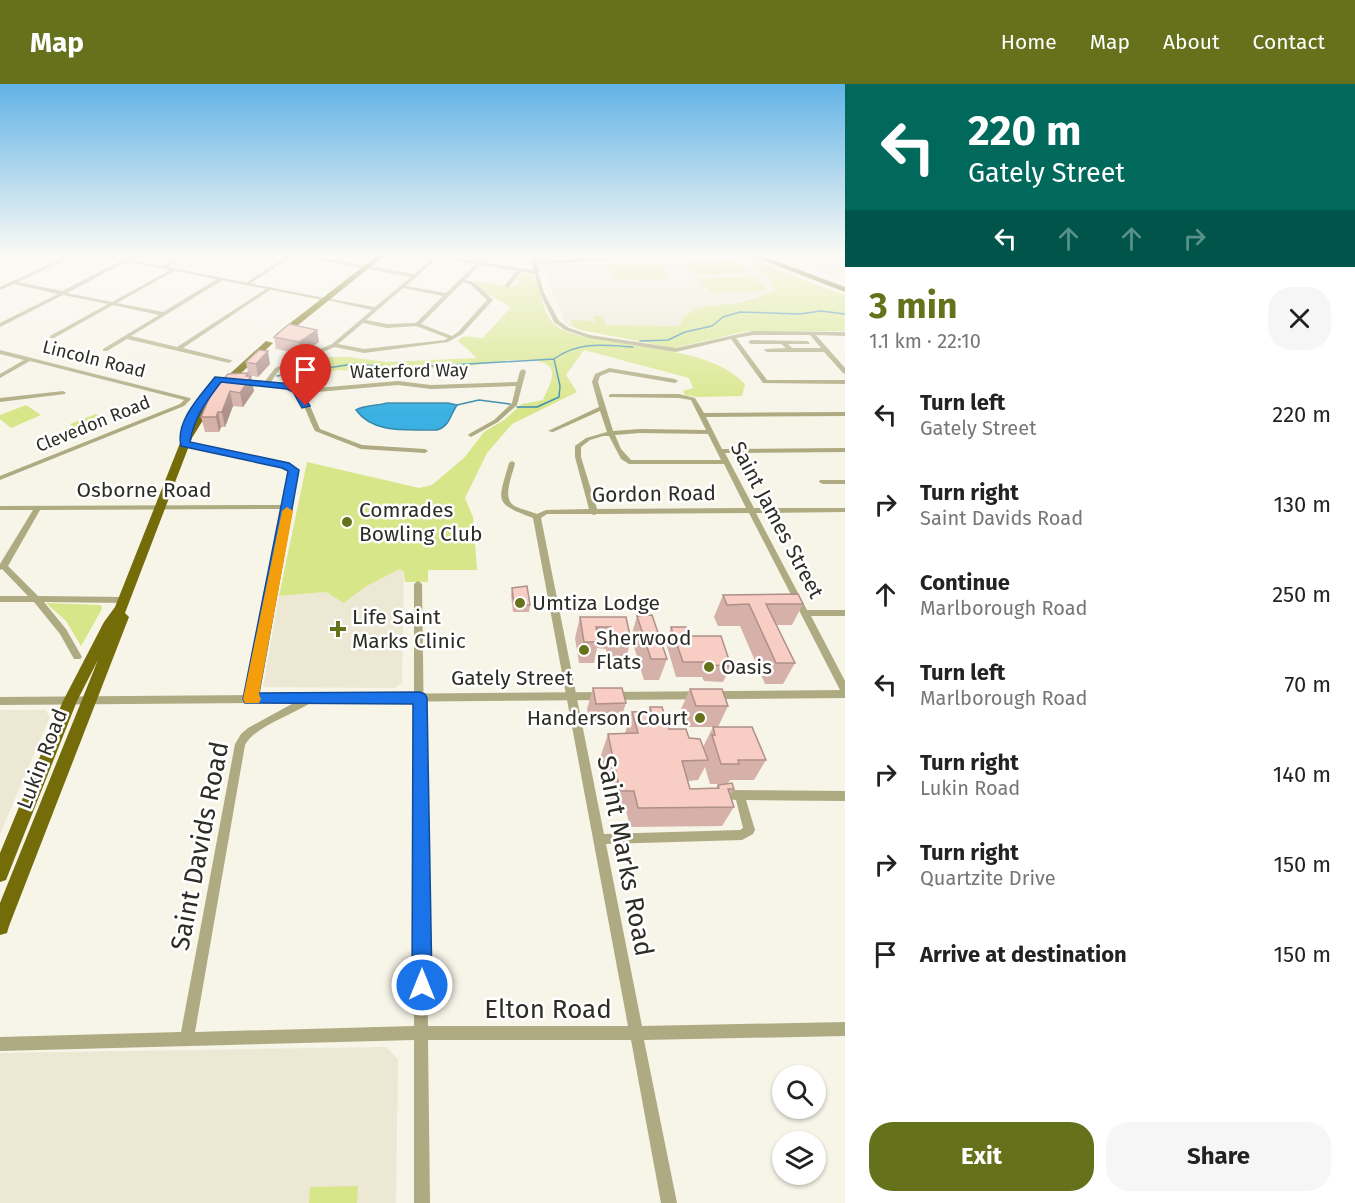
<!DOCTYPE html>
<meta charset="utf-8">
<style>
body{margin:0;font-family:"Fira Sans",sans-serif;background:#f6f6f6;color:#222;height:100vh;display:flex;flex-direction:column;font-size:22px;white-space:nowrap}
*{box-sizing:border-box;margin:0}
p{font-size:20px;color:#767676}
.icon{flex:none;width:33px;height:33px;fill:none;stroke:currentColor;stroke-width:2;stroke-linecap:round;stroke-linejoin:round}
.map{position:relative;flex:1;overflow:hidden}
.panel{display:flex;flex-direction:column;background:#fff;width:510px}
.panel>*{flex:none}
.hud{background:#00695c;color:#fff;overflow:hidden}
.fabs{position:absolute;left:772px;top:981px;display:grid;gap:12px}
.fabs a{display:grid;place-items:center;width:54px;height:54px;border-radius:50%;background:#fff;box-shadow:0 2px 4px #0004;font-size:30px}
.pin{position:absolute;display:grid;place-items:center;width:51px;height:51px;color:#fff;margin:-62px -26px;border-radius:50% 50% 50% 0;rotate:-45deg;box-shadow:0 0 6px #0007}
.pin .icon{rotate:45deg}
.me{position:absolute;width:66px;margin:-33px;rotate:0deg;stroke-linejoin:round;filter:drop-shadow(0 0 4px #0008)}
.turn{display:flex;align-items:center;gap:21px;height:126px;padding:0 24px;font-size:27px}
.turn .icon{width:78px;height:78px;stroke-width:2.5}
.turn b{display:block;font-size:42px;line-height:51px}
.lanes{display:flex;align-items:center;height:57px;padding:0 24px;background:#0003;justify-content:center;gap:30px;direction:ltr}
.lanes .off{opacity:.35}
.round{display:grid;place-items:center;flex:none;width:63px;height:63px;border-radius:24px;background:#f6f6f6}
.headline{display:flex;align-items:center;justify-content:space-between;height:102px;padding:0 24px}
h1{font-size:36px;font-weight:700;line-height:45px;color:#66711b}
.primary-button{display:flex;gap:12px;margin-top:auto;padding:12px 24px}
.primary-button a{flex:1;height:69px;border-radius:24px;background:#66711b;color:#fff;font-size:24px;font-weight:700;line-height:69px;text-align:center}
.primary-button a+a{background:#f6f6f6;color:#222}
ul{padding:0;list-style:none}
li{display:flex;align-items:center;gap:18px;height:90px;padding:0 24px}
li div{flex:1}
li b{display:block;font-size:22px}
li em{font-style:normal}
header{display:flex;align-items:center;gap:36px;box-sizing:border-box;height:84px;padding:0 30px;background:#66711b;color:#fff}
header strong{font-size:28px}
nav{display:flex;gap:33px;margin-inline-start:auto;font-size:21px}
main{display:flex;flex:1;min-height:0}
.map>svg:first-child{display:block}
</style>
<header>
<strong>Map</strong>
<nav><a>Home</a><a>Map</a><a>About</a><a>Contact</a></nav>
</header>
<main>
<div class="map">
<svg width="845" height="1119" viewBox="0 0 845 1119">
<rect width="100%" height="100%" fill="#f7f4e8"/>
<path fill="#ece8d4" d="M741 171 768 194 775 207 720 223 679 242 566 240 542 182 730 174Z
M778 171H845V193L832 192Z
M401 485 404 487 402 599 395 604 263 603 279 512 326 508 344 519 365 503Z
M0 626H45L50 633 0 750Z
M386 963 398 975 396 1119H0V969Z"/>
<path fill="#d7e688" d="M741 171H747L773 184 845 211V247H747L674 264 581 246 566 240 572 241 571 236 592 237 596 241 593 232H603L606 241 679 242 683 234 695 224 739 219 775 207 768 194Z
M736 176 750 189 695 191 683 178Z
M658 179 670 194 617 196 607 181Z
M531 190C544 205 540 231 558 243 570 251 588 253 602 256 646 265 713 266 745 300L742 312 697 313 685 311 683 307 693 304 689 294 584 266 566 291 577 308 512 340 487 369 465 414 473 433 477 486H428V498H405L404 488 400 485 365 503 344 519 326 508 279 512 307 378 419 404 432 401 465 373 484 348 504 336 522 320 543 316C546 308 553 296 552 289 550 262 465 284 449 286L438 284 372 288 340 286 291 294 279 289 294 283H301L319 273H348L387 278 477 274 458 257C463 249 474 254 483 254L511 223 486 209 476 199 477 197 511 203 520 201 517 196 521 191Z
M753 192 768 206 711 209 697 194Z
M26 321 41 331 11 344 0 335V331Z
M96 330 110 340 84 351 70 340Z
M46 519 101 521 102 525 81 562 66 537Z
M358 1102 357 1119H309L310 1103Z"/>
<path fill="#3ab1e2" stroke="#3689aa" stroke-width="1.5" d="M387 319H448L457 321C450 331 450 342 437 346 410 345 374 351 356 326 364 321 378 322 387 319Z"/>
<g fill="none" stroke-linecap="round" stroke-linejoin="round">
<path stroke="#3689aa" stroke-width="1.5" d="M640 257 668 256 685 248 712 242 723 233 740 228 799 230 821 227 845 230
M277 292 353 280 399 284 554 275
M457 321 479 316 510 320
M517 323H537L559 313 560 302 554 275C579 257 604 261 633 263"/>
<path fill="#aeaa81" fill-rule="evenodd" d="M7 171H13L0 177V174Z
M70 171H76L18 198 62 207 133 171H139L67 209 112 218 172 185 174 187 117 219 163 228 219 194H223V196L131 252 177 263 269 203 273 204 183 264 231 276 232 277 229 279 127 255 107 267H103V265L159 231 113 221 54 254H50V252L108 220 63 211 0 243V239L58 210 14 200 0 206V203Z
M182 171H188L165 185 161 184Z
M289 171H305L414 190 436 171H441L406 202 446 209 485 171H490L465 196 474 198 493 216 462 250 448 258 364 269 335 263 279 286 271 298 290 301 301 308 317 304 398 297 431 301 517 298 520 287 523 285 526 287 517 321 498 338 471 353 468 351 469 350 494 336 512 319 516 302 431 305 398 301 317 308 303 311 311 324 320 345 362 361 425 365 428 367 425 369 361 365 315 347C309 336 306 323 298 313 286 297 237 300 216 296L215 295 218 293 265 297 275 284 332 260 372 226 327 216H325V214L375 223 411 193 294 171 248 201 244 200ZM463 198 470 200 487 216 458 248 452 252 421 240ZM403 204 443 212 416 239 387 240 366 236ZM363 239 387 244 416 242 448 254 445 256 364 265 338 260Z
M531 171H535L537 180 533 179Z
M518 185 522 186 509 203H505V201Z
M536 187 538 188 544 209 559 237 569 244 590 251 676 264 753 247 845 248V252L816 251 845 284V290L843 289 824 268H767L764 266 765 265 786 264 781 260H751L748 258 751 256 807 257 810 259 809 260H788L792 264H821L810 251H753L736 254 767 296H845V300L763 299 731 255 676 268 589 254 565 246 554 238 540 209 534 188Z
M0 266 190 314 191 315 184 322 0 396V392L180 320 184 316 30 277 0 294V290L24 276 0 270Z
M609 284 675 295 678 297 675 299 610 288 600 292 598 298 613 347 640 345 706 346 691 316 679 314 609 313V311L611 310H679L695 314 704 329 845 328V332L706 333 722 365 845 364V368L725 369 754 424H845V428L756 429 807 526H845V532H811L845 597V610L842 609 840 606 749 429 597 430 594 431 591 430H547L541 434 604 750 740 746 743 744 736 716 716 714 715 711 716 708 720 706 845 707V717L746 716 755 746 753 750 742 756 606 760 642 942 845 938V952L644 956 677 1119H661L631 956H428L430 1119H414V956L0 967V953L181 948 235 660 241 650 248 644 310 610 313 611 315 614 313 617C294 631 256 641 245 661L195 948 414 942V500L418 497 422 500 428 942H628L533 434C493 419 498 418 509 379L512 377 515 379C513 390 502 412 513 421 519 425 530 427 537 430L546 426 589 425 575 373V362L586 354 607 348 600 327 553 348 548 347 599 323 592 298 595 290ZM640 349 708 350 721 376H631L621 365 615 351ZM603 352H609L621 375 629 380H724L746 424 597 425 581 373V363L590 356Z
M63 307 66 309 65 310 0 318V314Z
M184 357 287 380 297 386 256 615 254 618H248L246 615 283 425 40 426 8 482 38 512 125 513 129 516 125 519 44 518 66 545 82 573 80 575H74L60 550 34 518H0V512H28L2 485 0 486V480L33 426H0V422L284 421 290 387 283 383 182 360V358Z
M820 396H845V400H823L819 398Z"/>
<path fill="#aeaa81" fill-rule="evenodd" d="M94 171H105L330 215 327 217Z
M423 171H437L533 186 532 179 535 177 679 171H722L538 180 539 188 536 190Z
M845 606V614L0 621V613Z"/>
<path fill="#746b09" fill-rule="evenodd" d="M378 171H385L282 254H276V250Z
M266 257 273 259 219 310 192 354 125 529 129 533 9 842 7 849 0 851V819L98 576 77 617 6 796 0 798V769L63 617 104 538 115 523 182 354 212 306Z"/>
<path fill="#676013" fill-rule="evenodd" d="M749 171H760L845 203V208Z"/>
</g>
<path fill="#d5b1a9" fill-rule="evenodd" d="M317 246 319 258 301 270 276 265 274 253Z
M246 278 270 280 258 293 248 291 254 307 243 323 233 322 225 343H221L219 348H205L201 333 248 289Z
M512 504 530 521 529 528H513L511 511Z
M723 511 803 520 792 541H776L795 579 783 600H765L740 542H718L714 533Z
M637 532 667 575 659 596H644L631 553Z
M580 533H626L631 556 625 577 608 576 606 565 597 564 594 579H579L575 554Z
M671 543 690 552 731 582 723 598 704 597 702 593H676L666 559Z
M593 604 626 619 619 640H590L587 625Z
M690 605 728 622 718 643H687L681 625Z
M650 623 669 645 689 654 703 663 713 643 766 676 754 696H730L728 699 734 705 730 712 734 723 722 742 630 743 626 726H612L601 671 608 650 625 649 632 628 648 627ZM705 683 710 700H723L718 701 716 704 690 705 688 697 698 696Z"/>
<path fill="#ae9089" d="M317 246 319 258 301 270 299 258Z
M268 267 270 280 258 293 256 280Z
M248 289 249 295 251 292 254 307 243 323 240 309 246 292Z
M230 307 233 322 225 343 222 328Z
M218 328 221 343 219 348 216 333Z"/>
<path fill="#f8cec4" stroke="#ae9089" stroke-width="1.5" d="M289 240 317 246 299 258 274 253Z
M259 266 268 267 256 280 246 278Z
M248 289 246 292H251L245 302 240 309 230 307 222 328H218L216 333H201L211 310 228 290Z
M527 502 530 521H514L512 504Z
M798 510 803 520H766L795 579H776L749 520 727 521 723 511Z
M652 531 667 575H651L637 532Z
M580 533H626L631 556 614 555 611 543H596L599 558H584Z
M671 543H686L690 552H721L731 582 711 581 709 578H683Z
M593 604H622L626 619 596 620Z
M690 605H722L728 622H696Z
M650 623H662L669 645H686L689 654 700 655 708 676 682 677 690 705 719 704 718 701 732 699 734 705H728L734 723 638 724 634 707H620L608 650 638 649 632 628 651 627Z
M713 643H752L766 676H738L739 680H721L712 651H715Z"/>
<linearGradient id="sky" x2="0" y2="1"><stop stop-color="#62b3e6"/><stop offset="0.52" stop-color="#fbfaf5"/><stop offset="1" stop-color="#fbfaf5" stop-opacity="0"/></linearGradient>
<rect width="845" height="328" fill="url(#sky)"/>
<path fill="#1a73e8" stroke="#114b97" stroke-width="1.5" d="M215 293 292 300 300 305 310 322 302 324 293 308 287 305 221 298C206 318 194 333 190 358L289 379 299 386 259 609 420 608 425 610 427 614 432 901 429 908 422 911 415 908 412 901 413 620 245 619 243 615 288 387 282 384 181 362C175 337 201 311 215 293Z"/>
<path fill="#f59e0b" d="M287 423 293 427 259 611 261 615 259 619H245L243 615 282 427Z"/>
<g fill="#66711b" stroke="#fff" stroke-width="2">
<circle cx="347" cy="438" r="6"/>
<circle cx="520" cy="519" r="6"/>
<path d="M335 536h6v6h6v6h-6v6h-6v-6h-6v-6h6z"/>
<circle cx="584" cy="566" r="6"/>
<circle cx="709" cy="583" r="6"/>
<circle cx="700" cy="634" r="6"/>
</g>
<g text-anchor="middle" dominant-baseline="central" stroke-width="5" stroke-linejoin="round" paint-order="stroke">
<g font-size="18" fill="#2d2c27" stroke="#fff">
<text transform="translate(94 275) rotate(14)">Lincoln Road</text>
<text transform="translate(409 287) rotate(-1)">Waterford Way</text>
<text transform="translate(93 340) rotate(-22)">Clevedon Road</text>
</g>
<g font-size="21" fill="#2d2c27" stroke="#fff">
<text x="144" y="406">Osborne Road</text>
<text transform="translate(654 410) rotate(-1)">Gordon Road</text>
<text transform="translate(777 436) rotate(62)">Saint James Street</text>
<text x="512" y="594">Gately Street</text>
<text transform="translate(42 675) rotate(-69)">Lukin Road</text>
</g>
<g font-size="21" fill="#2d2c27" stroke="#fff" text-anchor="start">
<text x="359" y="426">Comrades<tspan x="359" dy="24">Bowling Club</tspan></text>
<text x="532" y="519">Umtiza Lodge</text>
<text x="352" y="533">Life Saint<tspan x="352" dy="24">Marks Clinic</tspan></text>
<text x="596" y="554">Sherwood<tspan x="596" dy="24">Flats</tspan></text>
<text x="721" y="583">Oasis</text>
<text x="688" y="634" text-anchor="end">Handerson Court</text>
</g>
<g font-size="26" fill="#2d2c27" stroke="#fff">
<text transform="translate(200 762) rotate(-79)">Saint Davids Road</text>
<text transform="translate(625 772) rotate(79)">Saint Marks Road</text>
<text x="548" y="925">Elton Road</text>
</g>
</g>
</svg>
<div class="fabs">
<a><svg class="icon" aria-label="search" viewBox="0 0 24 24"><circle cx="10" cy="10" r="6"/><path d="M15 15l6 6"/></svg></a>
<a><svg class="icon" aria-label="layers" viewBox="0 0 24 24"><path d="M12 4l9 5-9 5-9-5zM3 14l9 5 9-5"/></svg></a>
</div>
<div class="pin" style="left:306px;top:322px;background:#d93025"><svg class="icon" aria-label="arrive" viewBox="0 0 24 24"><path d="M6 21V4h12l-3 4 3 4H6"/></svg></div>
<svg class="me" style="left:422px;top:901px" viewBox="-20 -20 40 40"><circle r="17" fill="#1a73e8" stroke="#fff" stroke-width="3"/><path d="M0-11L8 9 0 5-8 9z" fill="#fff"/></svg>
</div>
<section class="panel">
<div class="hud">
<div class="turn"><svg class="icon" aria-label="left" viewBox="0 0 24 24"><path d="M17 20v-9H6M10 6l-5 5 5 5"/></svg><div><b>220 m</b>Gately Street</div></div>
<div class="lanes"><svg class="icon" aria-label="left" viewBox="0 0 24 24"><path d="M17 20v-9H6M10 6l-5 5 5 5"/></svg><svg class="icon off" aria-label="ahead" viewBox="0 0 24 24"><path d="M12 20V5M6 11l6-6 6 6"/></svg><svg class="icon off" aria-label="ahead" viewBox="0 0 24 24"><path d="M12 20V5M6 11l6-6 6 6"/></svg><svg class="icon off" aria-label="right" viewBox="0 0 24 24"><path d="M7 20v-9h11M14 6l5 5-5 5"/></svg></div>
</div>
<div class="headline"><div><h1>3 min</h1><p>1.1 km · 22:10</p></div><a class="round"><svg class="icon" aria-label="close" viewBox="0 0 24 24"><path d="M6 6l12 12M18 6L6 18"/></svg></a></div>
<ul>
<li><svg class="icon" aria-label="left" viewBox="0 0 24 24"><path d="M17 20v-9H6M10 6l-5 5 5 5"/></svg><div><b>Turn left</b><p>Gately Street</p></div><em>220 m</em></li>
<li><svg class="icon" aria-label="right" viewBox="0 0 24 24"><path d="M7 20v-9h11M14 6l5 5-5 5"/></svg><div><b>Turn right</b><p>Saint Davids Road</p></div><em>130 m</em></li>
<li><svg class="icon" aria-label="ahead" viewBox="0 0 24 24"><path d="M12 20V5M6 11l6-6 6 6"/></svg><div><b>Continue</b><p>Marlborough Road</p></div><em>250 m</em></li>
<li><svg class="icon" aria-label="left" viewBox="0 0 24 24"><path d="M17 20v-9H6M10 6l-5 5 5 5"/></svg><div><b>Turn left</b><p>Marlborough Road</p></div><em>70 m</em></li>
<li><svg class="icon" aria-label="right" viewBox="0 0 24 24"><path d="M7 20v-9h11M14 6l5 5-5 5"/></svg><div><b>Turn right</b><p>Lukin Road</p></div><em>140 m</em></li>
<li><svg class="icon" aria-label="right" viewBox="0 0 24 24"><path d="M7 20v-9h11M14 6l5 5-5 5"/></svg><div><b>Turn right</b><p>Quartzite Drive</p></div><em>150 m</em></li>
<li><svg class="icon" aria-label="arrive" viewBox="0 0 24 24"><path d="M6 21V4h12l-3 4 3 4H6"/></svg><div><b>Arrive at destination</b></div><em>150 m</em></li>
</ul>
<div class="primary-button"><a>Exit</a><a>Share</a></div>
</section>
</main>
